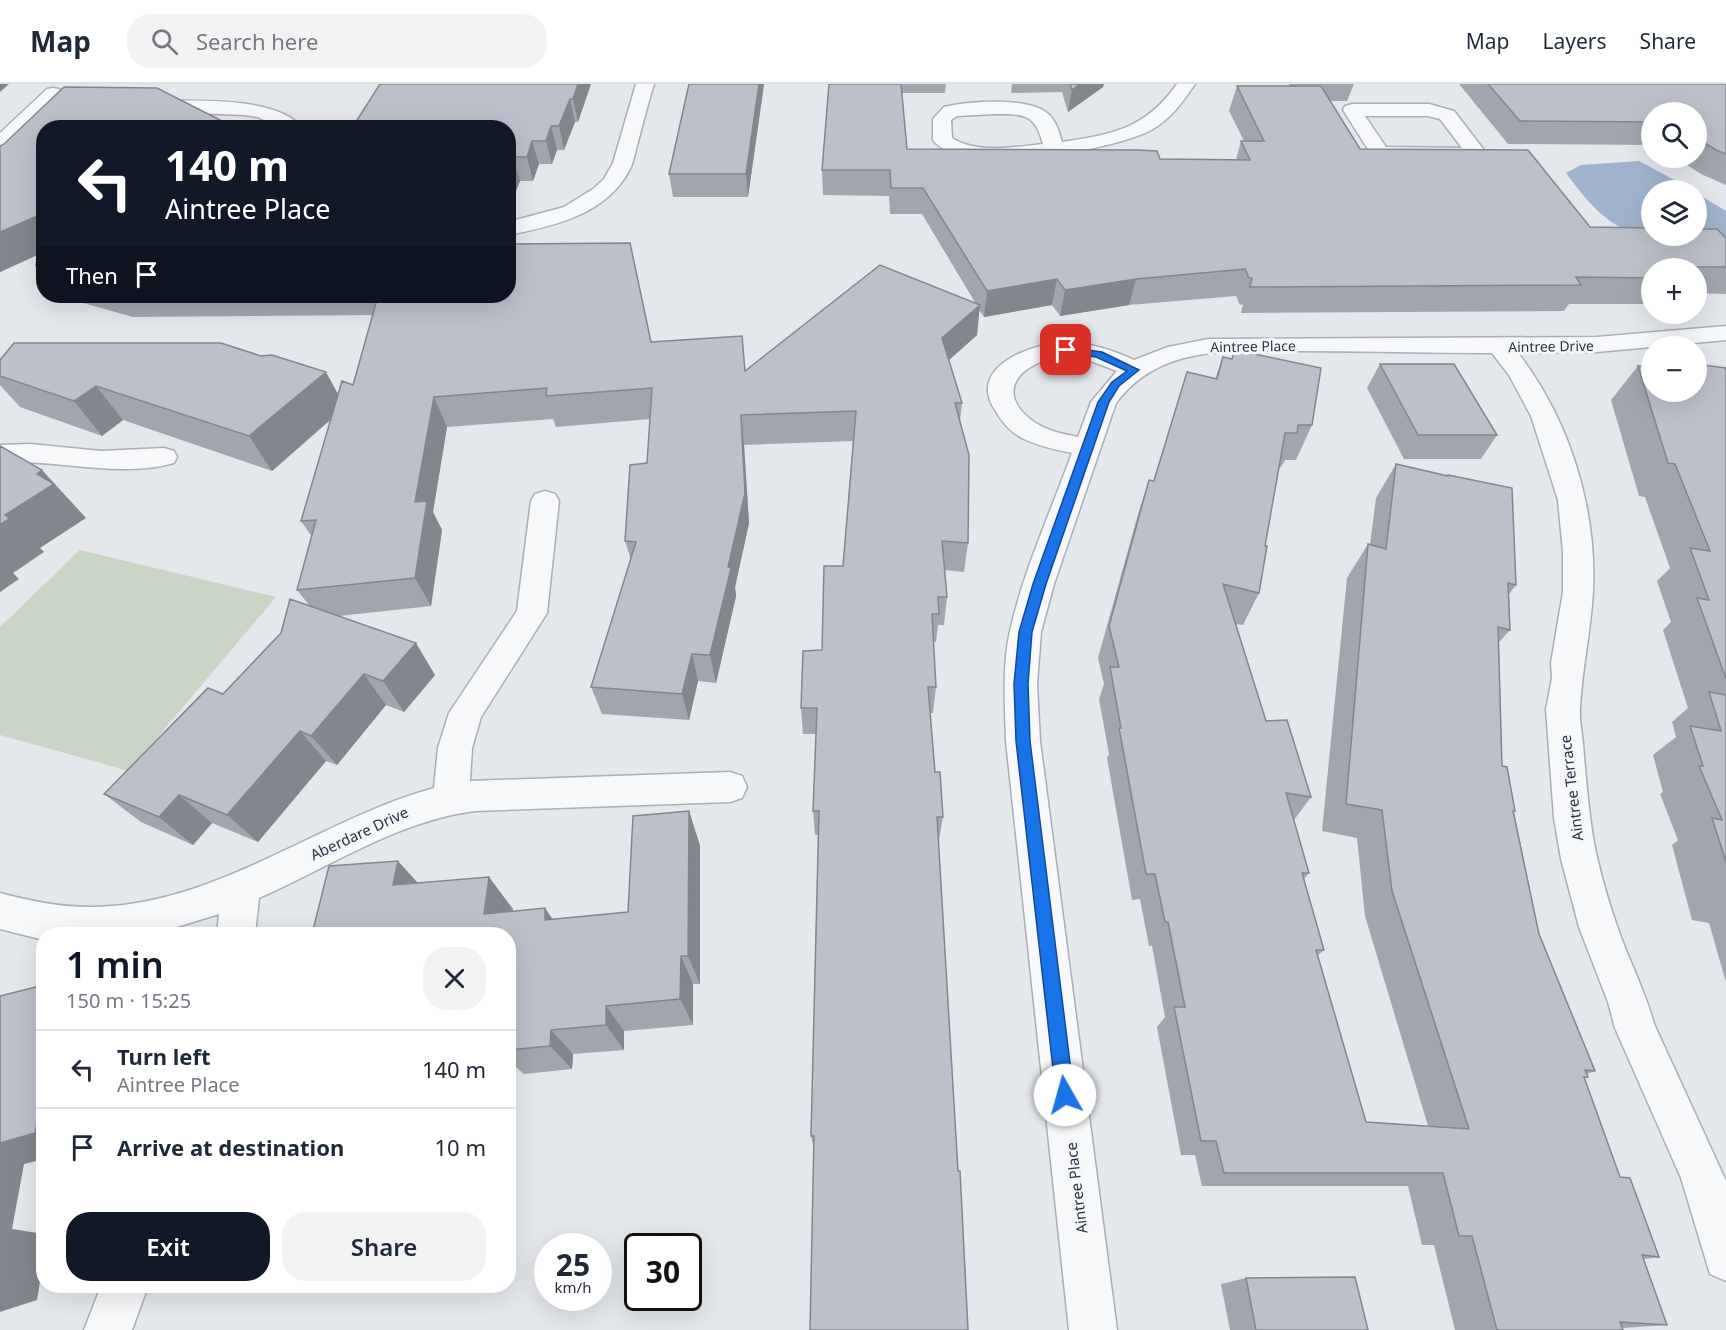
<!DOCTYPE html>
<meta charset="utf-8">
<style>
body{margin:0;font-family:"Noto Sans",sans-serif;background:#f2f2f3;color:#1f2937;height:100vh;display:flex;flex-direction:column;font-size:22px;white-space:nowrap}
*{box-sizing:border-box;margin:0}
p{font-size:20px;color:#747a83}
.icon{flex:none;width:33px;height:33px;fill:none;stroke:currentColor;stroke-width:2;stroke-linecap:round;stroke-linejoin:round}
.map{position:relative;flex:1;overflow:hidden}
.sheet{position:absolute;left:36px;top:843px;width:480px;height:366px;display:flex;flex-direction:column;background:#fff;border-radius:24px;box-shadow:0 6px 24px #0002}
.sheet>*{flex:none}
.banner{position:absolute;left:36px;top:36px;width:480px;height:183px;border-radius:24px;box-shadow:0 6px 24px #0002;background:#111827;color:#fff;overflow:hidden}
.controls{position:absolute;left:1641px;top:18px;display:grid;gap:12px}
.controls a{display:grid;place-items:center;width:66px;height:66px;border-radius:50%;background:#fff;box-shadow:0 6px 24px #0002;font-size:30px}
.speed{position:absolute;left:534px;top:1149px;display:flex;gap:12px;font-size:30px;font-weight:700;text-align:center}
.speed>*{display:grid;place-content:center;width:78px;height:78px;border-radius:50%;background:#fff;box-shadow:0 6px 24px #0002;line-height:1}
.speed small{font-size:15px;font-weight:400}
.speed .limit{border:3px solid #111;border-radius:9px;background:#fff;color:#111}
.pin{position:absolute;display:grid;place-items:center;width:51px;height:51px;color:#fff;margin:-26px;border-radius:12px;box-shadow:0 3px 9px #0006}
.me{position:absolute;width:66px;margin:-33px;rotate:353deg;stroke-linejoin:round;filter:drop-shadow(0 0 4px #0008)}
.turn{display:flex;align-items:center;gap:21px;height:126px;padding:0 30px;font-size:27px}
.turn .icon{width:78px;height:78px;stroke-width:2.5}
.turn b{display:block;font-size:42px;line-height:51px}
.then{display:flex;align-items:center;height:57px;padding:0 30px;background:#0003;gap:12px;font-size:22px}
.round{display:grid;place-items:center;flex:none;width:63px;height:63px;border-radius:24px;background:#f2f2f3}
.head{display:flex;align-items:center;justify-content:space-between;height:102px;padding:0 30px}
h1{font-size:36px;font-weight:600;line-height:45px;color:#111827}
.cta{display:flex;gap:12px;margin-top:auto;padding:12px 30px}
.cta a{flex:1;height:69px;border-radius:24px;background:#111827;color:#fff;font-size:24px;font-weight:600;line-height:69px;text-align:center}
.cta a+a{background:#f2f2f3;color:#1f2937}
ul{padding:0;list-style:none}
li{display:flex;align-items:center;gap:18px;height:78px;padding:0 30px;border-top:2px solid #e0e1e3}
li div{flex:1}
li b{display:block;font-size:22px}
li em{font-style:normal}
header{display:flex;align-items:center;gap:36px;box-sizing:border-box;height:84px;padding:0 30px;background:#fff;border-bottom:2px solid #e0e1e3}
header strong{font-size:28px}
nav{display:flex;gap:33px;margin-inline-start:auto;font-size:21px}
.search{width:420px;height:54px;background:#f2f2f3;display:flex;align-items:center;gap:15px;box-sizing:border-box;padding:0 21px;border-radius:24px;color:#747a83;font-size:22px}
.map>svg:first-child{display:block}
</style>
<header>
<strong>Map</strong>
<div class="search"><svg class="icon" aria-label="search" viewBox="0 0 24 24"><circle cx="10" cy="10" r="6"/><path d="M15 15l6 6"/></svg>Search here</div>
<nav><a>Map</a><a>Layers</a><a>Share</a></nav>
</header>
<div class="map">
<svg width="1726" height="1246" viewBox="0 0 1726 1246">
<rect width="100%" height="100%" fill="#e4e7ec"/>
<path fill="#c9d6c5" d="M80 466 276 513 129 687 0 651V543Z"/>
<path fill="#9fb4cc" d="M1639 77 1693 106H1652L1651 150C1614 153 1585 115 1566 89L1581 81Z
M1696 109 1726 127V159L1697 149Z"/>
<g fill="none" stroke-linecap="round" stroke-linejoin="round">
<defs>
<path id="minor" d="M636 0H654C648 19 643 39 638 58 635 67 634 77 630 85 607 130 555 142 508 151V138L564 123 593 105 604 95 613 79Z
M1177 0H1195C1182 19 1171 35 1151 46 1115 66 960 94 933 56V35L944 23C968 17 1028 13 1047 29 1056 36 1059 48 1062 58 1114 50 1145 45 1177 0ZM995 30C1025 30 1035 30 1043 60 1015 63 977 70 952 54L951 36 957 32Z
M53 4 59 5 62 9 55 17 95 19 97 23 95 27 88 29H43L7 63 0 65V49L47 5Z
M149 17C186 17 278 11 302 44H279L258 33 244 31 142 27 140 23 142 19Z
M1352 20H1429L1454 27 1487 70 1484 74 1477 76 1373 73 1343 26 1345 22ZM1365 32H1428L1440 35 1462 64 1386 63Z
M1726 242V256L1597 268 1518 269C1569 335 1597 423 1593 507 1591 546 1582 585 1580 624 1579 635 1582 648 1583 660 1585 684 1587 708 1590 732 1594 769 1605 807 1617 842 1628 875 1645 906 1654 940L1726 1097V1197L1710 1190 1681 1094 1615 944 1608 918 1579 843 1561 775 1554 734 1546 625 1552 594 1551 579 1563 508V468L1558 416 1531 332 1509 291 1492 269C1427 269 1362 267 1296 267 1256 267 1212 264 1174 277 1150 285 1131 299 1116 319L1054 500 1041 548 1037 600 1040 657 1117 1246H1069L1006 657C1005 621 1002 582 1010 547 1023 488 1051 427 1072 369 1056 366 1039 362 1024 355 1011 349 1002 338 995 326 965 281 1038 256 1073 259 1094 260 1115 267 1134 276L1168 263 1208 255 1597 253ZM1061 273 1088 276 1117 287 1091 318 1078 353C1063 350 1047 347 1034 338 992 308 1021 278 1061 273Z
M30 360 101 367 164 364 174 367 177 373 174 379C116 395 58 374 0 379V361Z
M545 407 555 410 559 417 547 529 481 633 472 664 470 697 730 688 742 692 747 703 742 714 730 718 475 727C397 737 330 783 259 814L255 850H217L219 830 154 850H44V856L0 845V809C30 817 59 823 90 823 215 823 318 736 434 704L438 664 449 629 517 527 531 417 535 410Z
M101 1202H148L132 1246H84Z"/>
</defs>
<use href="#minor" stroke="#a9aeb7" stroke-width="3"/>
<use href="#minor" fill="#f7f8fa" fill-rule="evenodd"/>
</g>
<path fill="#a1a5ae" d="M591 0 578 38H575L564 66H557L552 80H539L533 97H520L513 114H508V44Z
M689 0H764L748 113H673L669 90Z
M829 0H946L945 9H902L907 65 1160 75 1236 76 1241 57H1244L1229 27 1237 2H1290L1289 0H1354L1347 17H1330L1360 65 1590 143 1726 154V210L1696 209V184H1652V220H1569L1564 227 1241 229 1243 220 1240 221 1236 212 1129 221 1060 232 1052 221 984 233 979 226 977 251 949 276 962 319 960 336 968 459 964 488 945 486 947 513 944 541H938L936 558H933L936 603 933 629H930L935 688 943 733 939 756 814 1065 811 1052 818 751H815L813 727 816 650H803L801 624 822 566 843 482 853 357 744 361 749 439 735 503 736 512 716 599 698 597 689 636 602 630 591 603 631 476 625 457 647 379 650 335 556 343 553 335 447 343 433 428 442 446 431 522 339 532 435 591 404 628 386 621 337 681 326 677 258 758 212 739 193 761 141 738 104 710 223 610 309 521 297 506 312 453 301 437 331 335 272 387 123 336 102 352 20 323 0 301V276L338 311 353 301 373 231 133 233 58 212H508L651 258 746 286 976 220 922 130H890L889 112 823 111 822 86Z
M1012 0H1104L1103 3 1068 28 1062 8 1011 9Z
M1459 0H1726V101L1701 90 1676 74H1696V28H1652V61L1508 60Z
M64 3 157 4 224 38 226 44H44V192L36 182 37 171 0 188V62L4 60Z
M1235 266 1312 341 1296 376H1285L1281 383 1279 384 1265 462 1259 509 1243 541 1236 540 1266 637 1311 713 1294 736 1309 789 1304 795 1324 866 1318 871 1366 1038 1428 1042 1365 832 1357 754 1322 747 1347 494 1368 460 1370 461 1376 414 1396 380 1447 392 1448 391 1516 501 1509 510 1510 546 1499 558 1502 682 1515 727 1514 728 1539 850 1595 987 1587 990 1588 993 1584 994 1620 1093 1659 1173 1644 1175 1667 1241 1622 1244 1623 1246H1455L1434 1161H1422L1408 1102H1202L1195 1071H1181L1157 943 1165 933 1152 862H1149L1140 815 1132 816 1107 674 1109 670 1099 615 1104 600 1098 574 1138 430 1149 396 1153 397 1187 288 1215 295 1223 273 1232 275Z
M1380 280 1497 351 1481 375H1404L1367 304Z
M1638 282 1652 308 1726 284V898L1709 839 1692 836 1672 761 1678 756 1660 710 1663 708 1653 671 1676 653 1672 638 1688 624 1663 546 1671 538 1657 497 1670 484 1645 413 1639 412 1611 316Z
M689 727 700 762V900H693V941L624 947V966L573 970 572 985 524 990 508 976V850L417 799 513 825V827L553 835 628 828Z
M1246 1194 1368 1246H1230L1221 1200Z"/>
<path fill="#83868d" d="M0 0H9L0 8Z
M578 0H591L578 38 573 15Z
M759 0H764L748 113 746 90Z
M1080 0H1104L1103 3 1068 28 1072 6Z
M570 15 575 38 564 66 559 42Z
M224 38 226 44H219Z
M551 42 557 66 552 80 546 57Z
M532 57 539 80 533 97 527 73Z
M513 73 520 97 513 114 508 98V84Z
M42 130 44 168 0 188V148Z
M1057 195 1052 221 984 233 987 207Z
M1136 195 1129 221 1060 232 1065 206Z
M980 221 977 251 940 284 942 254Z
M326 288 345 323 272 387 249 352Z
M96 302 123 336 102 352 74 317Z
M434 313 447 343 433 428 442 446 431 522 415 494V418Z
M741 331 744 361 749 439 735 503 736 512 716 599 710 571 728 483Z
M42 386 86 434 40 464 44 468 13 489 19 495 0 508V441L5 431 37 390Z
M416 559 435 591 404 628 383 597Z
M692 570 698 597 689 636 682 610Z
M364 590 386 621 337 681 311 652Z
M300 647 326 677 258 758 227 731Z
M179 711 212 739 193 761 159 733Z
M689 727 700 762V900L688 872Z
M398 777 427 809 393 801Z
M489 793 513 825 509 860 484 830Z
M545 824 566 855 545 836Z
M681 872 693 900V941L680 915Z
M606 922 624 947V966L606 941Z
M551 946 573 970 572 985 550 962Z
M44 1005V1075L24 1080 12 1145 44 1150V1173L37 1216 0 1228V1059Z"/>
<path fill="#bbc0ca" stroke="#83868d" stroke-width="1.5" d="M380 0H578L573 15H570L559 42H551L546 57H532L527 73H513L508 84V44H352Z
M689 0H759L746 90H669Z
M829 0H901L907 65 1137 66 1157 67 1160 75 1250 76 1241 57H1264L1237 2H1321L1360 65 1528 66 1590 143 1652 144V152H1696V145H1717L1726 154V183H1694L1695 184H1652V194L1576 193 1581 201 1250 203 1252 194H1249L1245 185 1136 195 1065 206 1057 195 987 207 923 104H891L890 86H822Z
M1070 0H1080L1072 6Z
M1488 0H1726V70L1718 67 1696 54V28H1652V38L1520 37Z
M64 3 157 4 224 38 219 44H44V184L36 182 42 130 0 148V62L4 60Z
M630 159 651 258 742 252 745 287 880 181 980 221 942 254 962 319H955L969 371 968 459 942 457 947 513H938L939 530H932L936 603H928L935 688H940L943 733H937L958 1087H960L968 1246H810L814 1052H811L819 727H813L817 624H801L803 567 822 566 824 482H843L856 327 741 331 745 409 728 483 731 484 710 571 692 570 682 610 591 603 636 458 625 457 630 381 647 379 652 304 546 312 547 304 434 313 415 418 427 417 415 494 297 506 316 436 301 437 342 297 353 301 378 212H508V160Z
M1696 186 1704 194H1696Z
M14 259H221L261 272 272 271 326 288 249 352 96 302 74 317 0 292V276Z
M1235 266 1321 284 1312 341H1298L1297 349H1285L1265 462H1267L1259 509 1223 500 1266 637 1287 636 1311 713 1286 709 1309 789H1302L1324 866H1316L1366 1038 1469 1045 1392 807 1382 726 1346 720 1368 460 1386 465 1396 380 1448 392V391L1512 404 1516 501 1508 499 1510 546 1498 543 1502 682 1507 683 1515 727H1513L1539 850 1595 987 1585 986 1588 993H1584L1620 1093 1630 1094 1659 1173 1642 1171 1667 1241 1620 1238 1623 1246H1497L1472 1152H1459L1443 1089H1224L1216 1057H1201L1174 923H1185L1168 838H1165L1155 790H1146L1119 644H1121L1110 583H1119L1109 542 1149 396 1154 397 1187 288 1217 295 1223 273 1232 275Z
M1380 280H1454L1497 351H1418Z
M1696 280 1726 284V595L1697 514 1709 516 1690 464 1710 467 1675 380 1668 379 1638 282 1652 284V308H1696Z
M0 362 42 386 37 390 54 400 5 431 10 434 0 441Z
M290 515 416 559 383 597 364 590 311 652 300 647 227 731 179 711 159 733 104 710 208 604 223 610 281 549Z
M1709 608 1726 611V778L1712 734 1722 736 1699 682H1703L1690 642 1721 647Z
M689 727 688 872H681L680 915 606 922V941L551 946 550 962 508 966V850H312L329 782 398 777 393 801 489 793 484 830 545 824V836L628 828 633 732Z
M44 901V1005L35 1049 0 1059V912Z
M1355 1193 1368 1246H1256L1246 1194Z"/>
<path fill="#1a73e8" stroke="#114b97" stroke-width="1.5" d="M1066 263 1102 268 1139 286 1119 302 1109 318 1046 500 1032 548 1028 600 1030 657 1074 1011 1071 1017 1065 1019 1059 1017 1056 1011 1016 657 1014 600 1019 548 1033 500 1098 318 1112 298 1127 287 1096 273 1063 268V264Z"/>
<g text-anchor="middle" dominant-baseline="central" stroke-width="6" stroke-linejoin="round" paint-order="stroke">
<g font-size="14" fill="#2b3445" stroke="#f4f6f9">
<text transform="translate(1253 262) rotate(-1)">Aintree Place</text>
<text transform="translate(1551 262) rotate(-1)">Aintree Drive</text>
</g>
<g font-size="15" fill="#2b3445" stroke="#f4f6f9">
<text transform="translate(1571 704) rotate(-97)">Aintree Terrace</text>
<text transform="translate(359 749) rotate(-25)">Aberdare Drive</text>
<text transform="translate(1076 1104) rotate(-97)">Aintree Place</text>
</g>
</g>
</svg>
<div class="controls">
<a><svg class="icon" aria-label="search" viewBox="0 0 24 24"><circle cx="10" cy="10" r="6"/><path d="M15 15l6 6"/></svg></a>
<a><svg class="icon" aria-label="layers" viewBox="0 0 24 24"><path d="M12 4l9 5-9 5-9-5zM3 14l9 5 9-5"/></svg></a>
<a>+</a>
<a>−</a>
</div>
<div class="speed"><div>25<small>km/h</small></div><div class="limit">30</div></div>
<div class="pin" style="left:1066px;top:266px;background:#d93025"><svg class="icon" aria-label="arrive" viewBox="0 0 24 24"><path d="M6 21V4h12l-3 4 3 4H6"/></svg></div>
<svg class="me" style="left:1065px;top:1011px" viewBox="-20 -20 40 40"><circle r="19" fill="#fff"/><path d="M0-13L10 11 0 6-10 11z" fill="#1a73e8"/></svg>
<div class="banner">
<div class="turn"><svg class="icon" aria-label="left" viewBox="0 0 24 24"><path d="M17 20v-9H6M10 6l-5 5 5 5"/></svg><div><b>140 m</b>Aintree Place</div></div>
<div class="then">Then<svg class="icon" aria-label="arrive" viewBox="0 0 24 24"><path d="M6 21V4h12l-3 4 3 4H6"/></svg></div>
</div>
<section class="sheet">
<div class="head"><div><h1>1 min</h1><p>150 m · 15:25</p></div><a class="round"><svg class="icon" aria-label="close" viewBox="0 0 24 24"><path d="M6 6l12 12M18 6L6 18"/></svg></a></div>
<ul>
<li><svg class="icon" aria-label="left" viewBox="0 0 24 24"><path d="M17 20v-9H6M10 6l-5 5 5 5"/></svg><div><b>Turn left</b><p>Aintree Place</p></div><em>140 m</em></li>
<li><svg class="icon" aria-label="arrive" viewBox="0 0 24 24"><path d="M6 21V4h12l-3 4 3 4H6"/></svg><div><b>Arrive at destination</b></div><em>10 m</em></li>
</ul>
<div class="cta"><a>Exit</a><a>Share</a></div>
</section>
</div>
